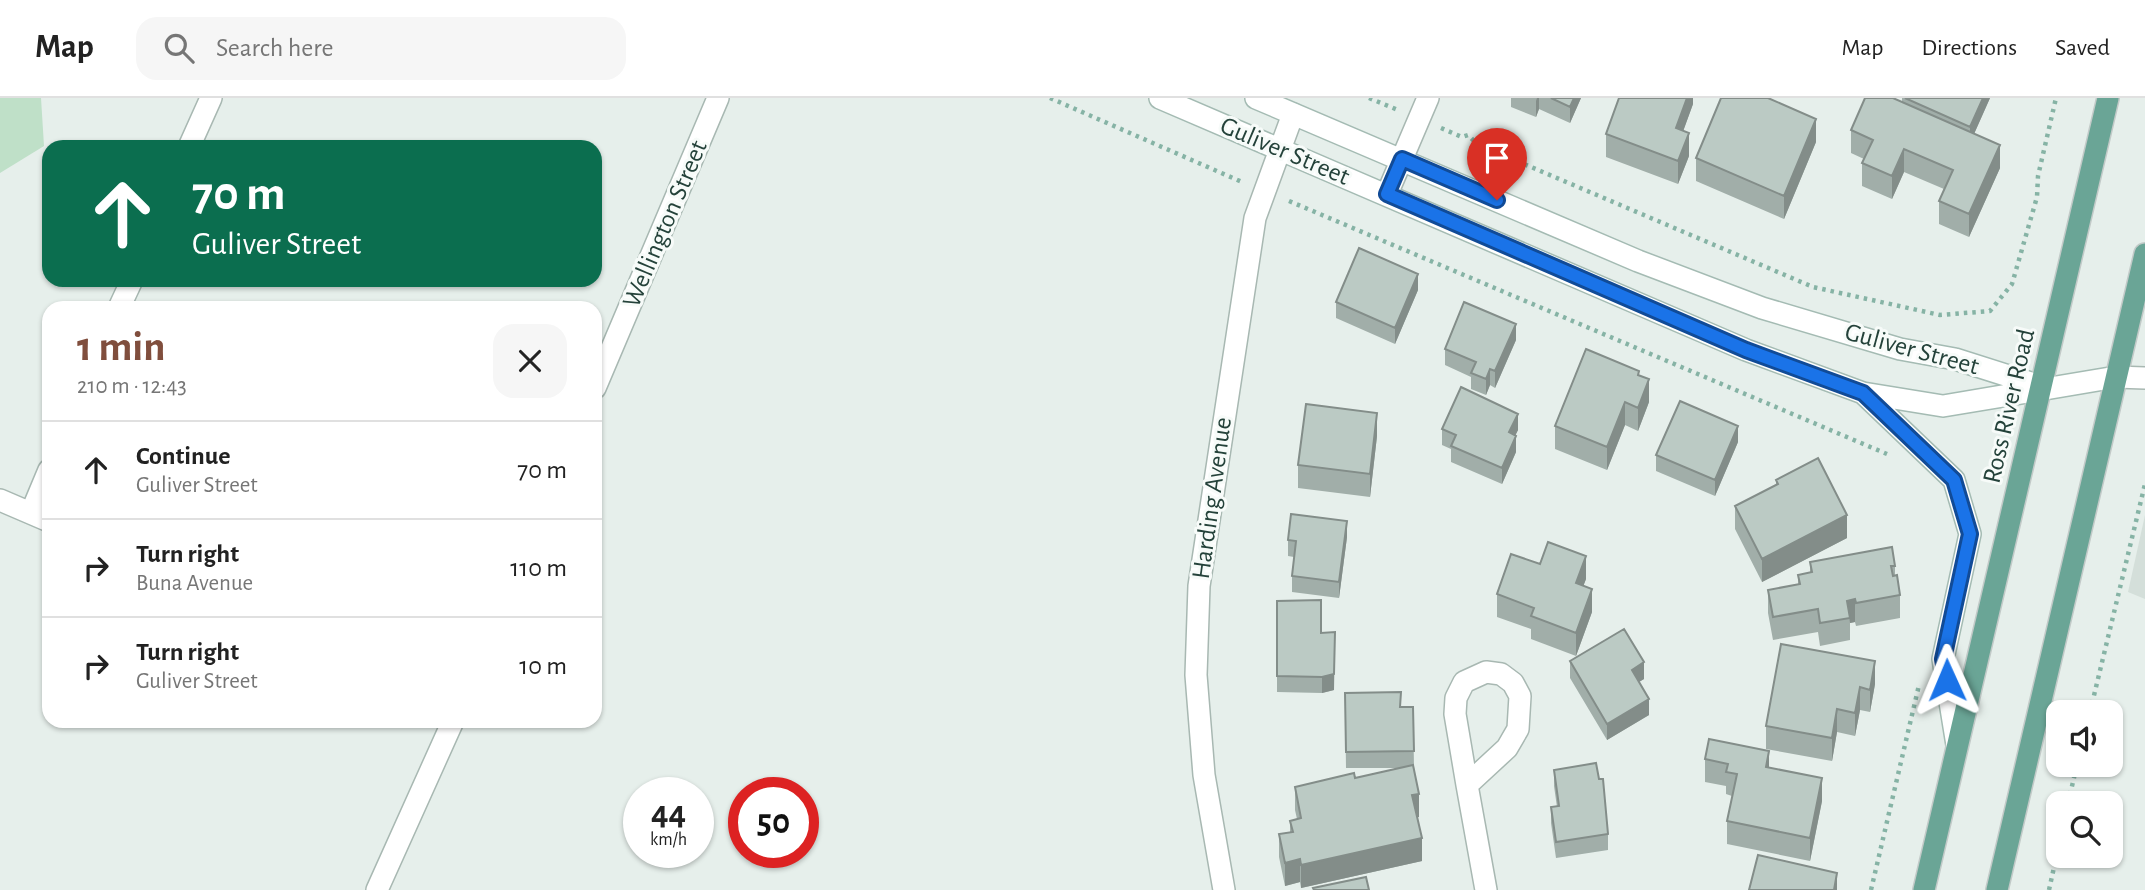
<!DOCTYPE html>
<meta charset="utf-8">
<style>
body{margin:0;font-family:"Alegreya Sans",sans-serif;background:#f6f6f6;color:#222;height:100vh;display:flex;flex-direction:column;font-size:26px;white-space:nowrap}
*{box-sizing:border-box;margin:0}
p{font-size:23px;color:#767676}
.icon{flex:none;width:38px;height:38px;fill:none;stroke:currentColor;stroke-width:2;stroke-linecap:round;stroke-linejoin:round}
.map{position:relative;flex:1;overflow:hidden}
.sheet{position:absolute;left:42px;top:203px;width:560px;height:427px;display:flex;flex-direction:column;background:#fff;border-radius:21px;box-shadow:0 2px 5px #0004}
.sheet>*{flex:none}
.banner{position:absolute;left:42px;top:42px;width:560px;height:147px;border-radius:21px;box-shadow:0 2px 5px #0004;background:#0b6e4f;color:#fff;overflow:hidden}
.controls{position:absolute;left:2046px;top:602px;display:grid;gap:14px}
.controls a{display:grid;place-items:center;width:77px;height:77px;border-radius:14px;background:#fff;box-shadow:0 2px 5px #0004;font-size:35px}
.speed{position:absolute;left:623px;top:679px;display:flex;gap:14px;font-size:35px;font-weight:700;text-align:center}
.speed>*{display:grid;place-content:center;width:91px;height:91px;border-radius:50%;background:#fff;box-shadow:0 2px 5px #0004;line-height:1}
.speed small{font-size:18px;font-weight:400}
.speed .limit{border:10px solid #d22;background:#fff;color:#111}
.pin{position:absolute;display:grid;place-items:center;width:60px;height:60px;color:#fff;margin:-72px -30px;border-radius:50% 50% 50% 0;rotate:-45deg;box-shadow:0 0 7px #0007}
.pin .icon{rotate:45deg}
.me{position:absolute;width:77px;margin:-38px;rotate:359deg;stroke-linejoin:round;filter:drop-shadow(0 0 5px #0008)}
.turn{display:flex;align-items:center;gap:24px;height:147px;padding:0 35px;font-size:32px}
.turn .icon{width:91px;height:91px;stroke-width:2.5}
.turn b{display:block;font-size:49px;line-height:60px}
.round{display:grid;place-items:center;flex:none;width:74px;height:74px;border-radius:21px;background:#f6f6f6}
.head{display:flex;align-items:center;justify-content:space-between;height:119px;padding:0 35px}
h1{font-size:42px;font-weight:600;line-height:52px;color:#804e3d}
ul{padding:0;list-style:none}
li{display:flex;align-items:center;gap:21px;height:98px;padding:0 35px;border-top:2px solid #e0e0e0}
li div{flex:1}
li b{display:block;font-size:26px}
li em{font-style:normal}
header{display:flex;align-items:center;gap:42px;box-sizing:border-box;height:98px;padding:0 35px;background:#fff;border-bottom:2px solid #e0e0e0}
header strong{font-size:33px}
nav{display:flex;gap:38px;margin-inline-start:auto;font-size:24px}
.search{width:490px;height:63px;background:#f6f6f6;display:flex;align-items:center;gap:18px;box-sizing:border-box;padding:0 24px;border-radius:21px;color:#767676;font-size:26px}
.map>svg:first-child{display:block}
</style>
<header>
<strong>Map</strong>
<div class="search"><svg class="icon" aria-label="search" viewBox="0 0 24 24"><circle cx="10" cy="10" r="6"/><path d="M15 15l6 6"/></svg>Search here</div>
<nav><a>Map</a><a>Directions</a><a>Saved</a></nav>
</header>
<div class="map">
<svg width="2145" height="792" viewBox="0 0 2145 792">
<rect width="100%" height="100%" fill="#e6efeb"/>
<path fill="#d4dfda" d="M2145 417V501L2128 494Z"/>
<path fill="#bfe0c8" d="M0 0H41L44 48 0 75Z"/>
<g fill="none" stroke-linecap="round" stroke-linejoin="round">
<defs>
<path id="street" d="M189 49 211 0
M1387 96 1428 0
M119 210 132 182
M2116 279 2145 280
M595 290 718 0
M0 402 49 423
M31 415 49 372
M1467 687 1507 650 1518 631 1520 598 1513 585 1501 576 1486 574 1464 584 1456 600 1455 616 1467 687 1486 792
M377 792 453 623
M1224 792 1204 677 1196 577 1199 488 1255 120 1293 16"/>
<path id="secondary" d="M1160 0 1746 252 1863 295 1943 308 2116 279
M1256 0 1638 163 1762 210 1900 251 1955 261 2040 288
M1863 295 1954 382 1970 436 1943 561 1957 647"/>
<path id="primary" d="M1924 792 2108 0
M1997 792 2145 156"/>
</defs>
<use href="#street" stroke="#a8b8b2" stroke-width="24"/>
<use href="#secondary" stroke="#a4bbb3" stroke-width="24"/>
<use href="#primary" stroke="#c2cac8" stroke-width="24"/>
<path stroke="#86b3a5" stroke-width="4.5" stroke-dasharray="3.5 5" stroke-linecap="butt" d="M1050 0 1242 84
M1369 0 1398 12
M1441 30 1462 39 1468 37 1477 46 1813 189 1940 217 1990 213 2012 186 2037 99 2038 78 2056 0
M1289 103 1887 356
M2090 614 2145 386
M2068 705 2077 667
M1871 792 1919 587
M2049 792 2058 751"/>
<use href="#street" stroke="#fff" stroke-width="21"/>
<use href="#secondary" stroke="#fff" stroke-width="21"/>
<use href="#primary" stroke="#6aa596" stroke-width="21"/>
</g>
<path fill="#a1aea9" d="M1511 0H1581L1570 25 1539 11 1536 19 1511 9Z
M1693 0V6L1683 33 1689 58 1678 86 1606 59V36Z
M1902 0H1990L1974 36 2000 70 1969 139 1939 126V103L1944 91 1904 74 1892 101 1862 88V65L1864 61 1851 55V32L1902 4Z
M1816 44 1784 121 1696 83V60Z
M1418 192 1395 246 1336 220V204Z
M1516 242 1495 290 1490 287 1486 297 1471 291V279L1445 267V251Z
M1639 277 1649 304 1638 333 1625 327 1607 372 1555 351V328Z
M1442 331 1518 332 1515 337 1516 354 1502 386 1451 364V351L1442 347Z
M1377 338 1370 399 1298 390V367Z
M1738 344 1715 398 1656 373V357Z
M1776 382 1847 440 1762 484 1735 431V408L1776 387Z
M1347 439 1339 500 1292 494V478L1294 459 1288 458V442Z
M1810 464 1895 468V477L1900 497V520L1856 528 1855 524 1850 525V542L1820 548 1818 534 1773 542 1768 515V492L1798 486V477L1810 474Z
M1540 466 1586 481 1583 488 1592 514 1576 558 1531 541V531L1497 519V496Z
M1277 503 1321 535 1334 592 1322 595 1277 594Z
M1781 546 1875 586 1870 614 1860 612 1855 638 1837 634 1832 663 1766 651V628Z
M1570 563 1644 581 1639 584 1649 617 1607 642 1570 580Z
M1345 595 1401 609H1413L1414 669 1419 719H1417L1422 763 1301 790 1300 784 1285 788 1279 759V736L1290 734V723L1297 721 1295 712V689L1355 680 1400 670H1346Z
M1705 661 1769 670 1822 703 1810 763 1727 746V723L1732 698 1726 696V688L1705 684Z
M1554 672 1608 736V752L1556 760 1551 725V709H1557L1554 688Z"/>
<path fill="#838d89" d="M1537 0H1539V11L1536 19V3Z
M1574 0H1581L1570 25V9Z
M1687 0H1693V6L1676 53V30Z
M1983 0H1990L1970 45V29Z
M1816 21V44L1784 121V98Z
M1689 35V58L1678 86V63Z
M2000 47V70L1969 139V116Z
M1904 51V74L1892 101V78Z
M1418 176V192L1395 246V230Z
M1516 226V242L1495 290V273Z
M1490 271V287L1486 297V281Z
M1649 281V304L1638 333V310Z
M1625 304V327L1607 372V349Z
M1377 315V338L1370 399V376Z
M1518 316V332L1509 351V334Z
M1738 328V344L1715 398V382Z
M1516 338V354L1502 386V370Z
M1847 417V440L1762 484V461Z
M1347 423V439L1339 500V484Z
M1586 458V481L1576 508V485Z
M1592 491V514L1576 558V535Z
M1855 501V524L1850 525 1847 503Z
M1335 534 1334 592 1322 595V579Z
M1875 563V586L1870 614V592Z
M1644 564V581L1632 588V572Z
M1860 589V612L1855 638V615Z
M1649 601V617L1607 642V626Z
M1837 611V634L1832 663V640Z
M1769 653V676L1766 669Z
M1822 680V703L1810 763V740Z
M1419 696V719L1412 720V697Z
M1422 740V763L1301 790V767Z
M1300 761V784L1285 788V765Z
M1837 775V792H1834Z"/>
<path fill="#bbcac4" stroke="#838d89" stroke-width="2" d="M1551 0H1574L1570 9Z
M1619 0H1687L1676 30 1689 35 1678 63 1606 36Z
M1721 0H1768L1816 21 1784 98 1696 60Z
M1865 0H1893L2000 47 1969 116 1939 103 1953 72 1904 51 1892 78 1862 65 1873 42 1851 32Z
M1905 0H1983L1970 29Z
M1359 150 1418 176 1395 230 1336 204Z
M1464 204 1516 226 1495 273 1490 271 1486 281 1471 275 1476 264 1445 251Z
M1586 251 1639 273 1638 277 1649 281 1638 310 1625 304 1607 349 1555 328Z
M1461 289 1518 316 1509 334 1516 338 1502 370 1451 348 1456 337 1442 331Z
M1680 303 1738 328 1715 382 1656 357Z
M1306 306 1377 315 1370 376 1298 367Z
M1818 360 1847 417 1762 461 1735 408 1778 386 1776 382Z
M1291 416 1347 423 1339 484 1292 478 1296 443 1288 442Z
M1548 444 1586 458 1576 485 1592 491 1576 535 1531 518 1534 510 1497 496 1511 456 1540 466Z
M1892 449 1895 468H1891L1893 478 1897 477 1900 497 1856 505 1855 501 1847 503 1850 520 1820 525 1818 511 1773 519 1768 492 1800 486 1798 477 1812 474 1810 464Z
M1321 502V535L1335 534 1334 576 1322 579 1277 578V503Z
M1624 531 1644 564 1632 572 1649 601 1607 626 1570 563Z
M1781 546 1875 563 1870 592 1860 589 1855 615 1837 611 1832 640 1766 628Z
M1401 594 1400 609H1413L1414 653 1346 654 1345 595Z
M1709 641 1769 653 1766 669 1822 680 1810 740 1727 723 1737 676 1726 674 1728 666 1705 661Z
M1596 665 1599 681H1603L1608 736 1556 744 1551 709 1559 708 1554 672Z
M1413 667 1419 696 1412 697 1422 740 1301 767 1300 761 1285 765 1279 736 1293 734 1290 723 1301 720 1295 689 1354 675 1355 680Z
M1758 757 1837 775 1834 792H1749Z
M1366 779 1369 792H1314L1313 790Z"/>
<g fill="none" stroke-linecap="round" stroke-linejoin="round">
<defs>
<path id="route" d="M1497 102 1402 61 1387 96 1746 252 1863 295 1954 382 1970 436 1943 561 1947 582"/>
</defs>
<use href="#route" stroke="#114b97" stroke-width="18"/>
<use href="#route" stroke="#1a73e8" stroke-width="12"/>
</g>
<g text-anchor="middle" dominant-baseline="central" stroke-width="6" stroke-linejoin="round" paint-order="stroke">
<g font-size="26" fill="#24423a" stroke="#f7fbf9">
<text transform="translate(1285 53) rotate(23)">Guliver Street</text>
<text transform="translate(665 126) rotate(-67)">Wellington Street</text>
<text transform="translate(1912 251) rotate(15)">Guliver Street</text>
<text transform="translate(2009 308) rotate(-77)">Ross River Road</text>
<text transform="translate(1212 400) rotate(-82)">Harding Avenue</text>
</g>
</g>
</svg>
<div class="controls">
<a><svg class="icon" aria-label="sound" viewBox="0 0 24 24"><path d="M4 9h4l5-4v14l-5-4H4zM17 9q2 3 0 6"/></svg></a>
<a><svg class="icon" aria-label="search" viewBox="0 0 24 24"><circle cx="10" cy="10" r="6"/><path d="M15 15l6 6"/></svg></a>
</div>
<div class="speed"><div>44<small>km/h</small></div><div class="limit">50</div></div>
<div class="pin" style="left:1497px;top:102px;background:#d93025"><svg class="icon" aria-label="arrive" viewBox="0 0 24 24"><path d="M6 21V4h12l-3 4 3 4H6"/></svg></div>
<svg class="me" style="left:1947px;top:582px" viewBox="-20 -20 40 40"><path d="M0-17L14 15 0 8-14 15z" fill="#1a73e8" stroke="#fff" stroke-width="4"/></svg>
<div class="banner">
<div class="turn"><svg class="icon" aria-label="ahead" viewBox="0 0 24 24"><path d="M12 20V5M6 11l6-6 6 6"/></svg><div><b>70 m</b>Guliver Street</div></div>
</div>
<section class="sheet">
<div class="head"><div><h1>1 min</h1><p>210 m · 12:43</p></div><a class="round"><svg class="icon" aria-label="close" viewBox="0 0 24 24"><path d="M6 6l12 12M18 6L6 18"/></svg></a></div>
<ul>
<li><svg class="icon" aria-label="ahead" viewBox="0 0 24 24"><path d="M12 20V5M6 11l6-6 6 6"/></svg><div><b>Continue</b><p>Guliver Street</p></div><em>70 m</em></li>
<li><svg class="icon" aria-label="right" viewBox="0 0 24 24"><path d="M7 20v-9h11M14 6l5 5-5 5"/></svg><div><b>Turn right</b><p>Buna Avenue</p></div><em>110 m</em></li>
<li><svg class="icon" aria-label="right" viewBox="0 0 24 24"><path d="M7 20v-9h11M14 6l5 5-5 5"/></svg><div><b>Turn right</b><p>Guliver Street</p></div><em>10 m</em></li>
</ul>
</section>
</div>
